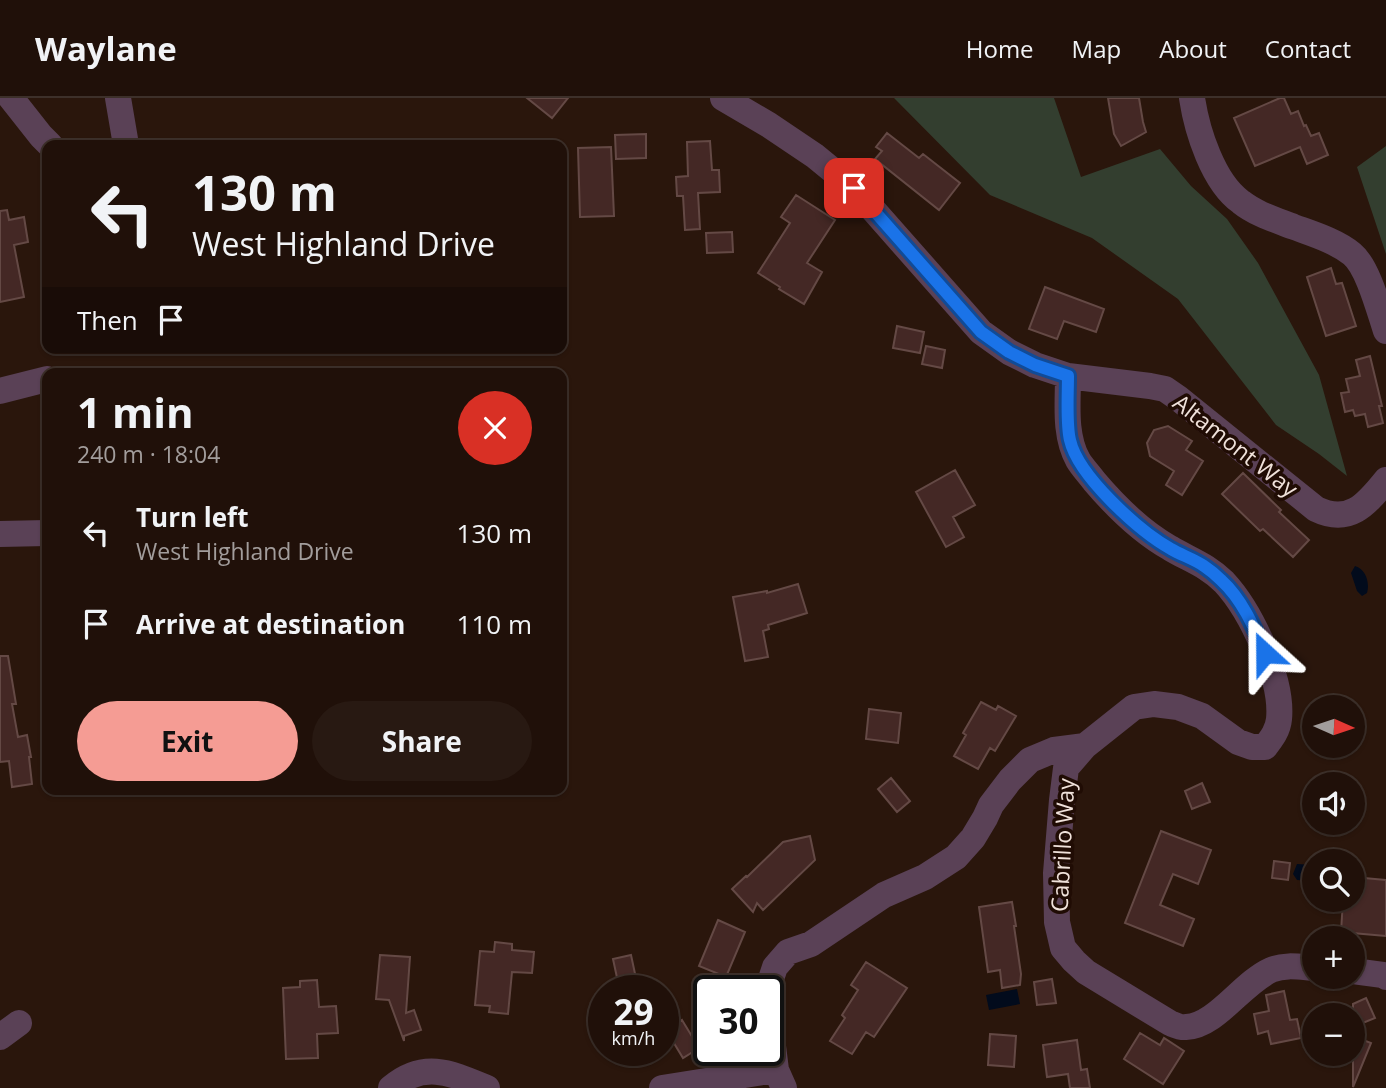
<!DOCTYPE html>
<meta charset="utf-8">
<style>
body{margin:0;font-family:"Open Sans",sans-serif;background:#281912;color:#f1f3f6;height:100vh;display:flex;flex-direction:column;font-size:26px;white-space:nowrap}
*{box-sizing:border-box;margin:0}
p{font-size:23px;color:#a29d9c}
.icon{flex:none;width:38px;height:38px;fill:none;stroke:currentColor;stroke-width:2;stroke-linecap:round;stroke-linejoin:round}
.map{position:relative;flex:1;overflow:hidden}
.drawer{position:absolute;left:42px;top:270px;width:525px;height:427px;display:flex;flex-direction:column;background:#201009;border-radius:14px;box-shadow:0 2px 5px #0004,0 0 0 2px #3d302a}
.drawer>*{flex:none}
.guide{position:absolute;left:42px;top:42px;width:525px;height:214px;border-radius:14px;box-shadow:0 2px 5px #0004,0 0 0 2px #3d302a;background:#201009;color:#f1f3f6;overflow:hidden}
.needle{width:46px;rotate:93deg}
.fabs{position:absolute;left:1302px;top:597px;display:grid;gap:14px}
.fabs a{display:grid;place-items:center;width:63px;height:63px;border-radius:50%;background:#201009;box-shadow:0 2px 5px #0004,0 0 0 2px #3d302a;font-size:35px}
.speed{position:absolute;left:588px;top:877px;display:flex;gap:14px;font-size:35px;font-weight:700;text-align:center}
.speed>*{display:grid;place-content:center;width:91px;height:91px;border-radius:50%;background:#201009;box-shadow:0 2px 5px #0004,0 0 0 2px #3d302a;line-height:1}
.speed small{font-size:18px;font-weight:400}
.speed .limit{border:4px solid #111;border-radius:10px;background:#fff;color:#111}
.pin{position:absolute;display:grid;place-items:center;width:60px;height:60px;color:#fff;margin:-30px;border-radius:14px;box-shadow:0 4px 10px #0006}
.me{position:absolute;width:77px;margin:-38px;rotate:336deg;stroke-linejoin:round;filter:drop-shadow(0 0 5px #0008)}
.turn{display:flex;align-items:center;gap:24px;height:147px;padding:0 35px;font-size:32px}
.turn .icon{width:91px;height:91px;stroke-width:2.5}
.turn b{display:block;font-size:49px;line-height:60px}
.then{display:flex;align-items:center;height:66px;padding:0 35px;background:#0003;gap:14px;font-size:26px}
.round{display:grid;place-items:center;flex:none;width:74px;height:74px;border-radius:37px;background:#281912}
.headline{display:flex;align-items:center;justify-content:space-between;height:119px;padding:0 35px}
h1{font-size:42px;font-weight:700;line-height:52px}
.button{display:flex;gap:14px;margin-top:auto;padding:14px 35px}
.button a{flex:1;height:80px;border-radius:42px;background:#f59c94;color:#111;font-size:28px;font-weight:700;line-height:80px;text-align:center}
.button a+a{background:#281912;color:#f1f3f6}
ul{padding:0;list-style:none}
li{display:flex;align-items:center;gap:21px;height:91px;padding:0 35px}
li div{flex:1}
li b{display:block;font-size:26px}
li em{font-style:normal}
header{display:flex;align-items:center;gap:42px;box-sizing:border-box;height:98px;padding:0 35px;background:#201009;border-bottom:2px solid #3d302a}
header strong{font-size:33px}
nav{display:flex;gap:38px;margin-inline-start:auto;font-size:24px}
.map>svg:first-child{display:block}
</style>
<header>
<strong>Waylane</strong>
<nav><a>Home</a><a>Map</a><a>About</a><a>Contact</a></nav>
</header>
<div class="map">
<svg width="1386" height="990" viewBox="0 0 1386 990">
<rect width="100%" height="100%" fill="#2a160c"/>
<path fill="#333e2f" d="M894 0H1054L1081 79 1160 51 1191 88 1227 121 1258 165 1319 277 1347 378 1319 356 1276 327 1178 201 1092 140 990 97Z
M1386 48V156L1357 69Z"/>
<path fill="#020b1c" d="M1355 468C1366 471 1370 485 1367 495L1362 498 1357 493 1351 475Z
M1297 766 1314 767V783L1297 782 1293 776Z
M1017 891 1020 906 989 912 986 897Z"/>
<path fill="#442825" stroke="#644945" stroke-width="2" d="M527 0H568L552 20Z
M1108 0H1139L1143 24 1146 34 1121 48 1114 36Z
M1280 0H1284L1291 16 1298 13 1304 28 1306 27 1311 38 1319 35 1328 57 1307 66 1300 49 1255 68 1234 20Z
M887 35 919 60 923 56 960 85 939 112 875 61 882 53 876 49Z
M646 36V60L616 61 615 37Z
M710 43 712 72H719L720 94 698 95 700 131 685 132 683 98H677L676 79 688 78 687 44Z
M611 49 614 118 580 119 578 50Z
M796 97 835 122 807 165 822 174 804 206 779 191 780 189 758 175 790 125 781 119Z
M7 112 9 122 24 119 28 144 14 147 24 199 0 204V113Z
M732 134 733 154 707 155 706 135Z
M1331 170 1336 186 1342 185 1356 228 1326 238 1307 179Z
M1045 189 1104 211 1096 234 1064 223 1057 241 1029 231Z
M897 228 924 234 920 255 893 250Z
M926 248 945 252 942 270 922 266Z
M1370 258 1382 308H1379L1383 325 1368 329 1365 316 1355 318 1353 312 1345 314 1341 295 1349 294 1346 281 1360 278 1356 262Z
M1168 328 1192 343 1186 352 1203 363 1182 397 1166 387 1174 373 1150 358 1147 345 1154 332Z
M955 372 975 407 953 419 964 439 946 449 916 394Z
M1243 375 1281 412 1279 414 1309 442 1293 459 1263 431 1260 433 1222 396Z
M798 486 807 515 768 527 769 531 763 533 768 559 745 563 733 499 767 493V495Z
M0 558H8L16 606H12L18 639 27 637 31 659H29L32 686 12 689 9 663 0 664Z
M981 604 996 612 998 608 1016 618 995 653 990 650 978 671 954 658 966 637 963 635Z
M869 611 901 615 898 645 866 641Z
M891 680 910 703 897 714 878 691Z
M1202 685 1210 704 1192 711 1185 693Z
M1161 733 1211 752 1198 786 1173 776 1160 807 1194 821 1183 848 1125 825Z
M810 738 815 762 763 812 757 805 753 814 732 791 746 778 747 779 783 744Z
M1274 763 1290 765 1288 782 1272 780Z
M1353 779 1386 782V838L1341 834 1343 802H1353Z
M1012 804 1016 828H1014L1021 876 1020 887 1002 890 1000 872 988 874 979 809Z
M718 822 745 834 726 879 699 868Z
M495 844 512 846V852L534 854 532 875 512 874 508 916 489 914 490 908 475 907 480 853 494 854Z
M380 857 410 859 406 915 414 912 421 932 404 938V943L389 902 376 901Z
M631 857 637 885 619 889 613 861Z
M866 864 907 890 874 939 866 934 852 956 830 943 845 920 842 917 858 892 851 887Z
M1052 881 1056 905 1037 907 1034 884Z
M317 882 319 909 336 908 338 935 317 936 318 960 286 961 283 890 300 889V883Z
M1284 893 1290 922 1297 921 1301 940 1271 946 1268 933 1258 936 1254 916 1269 913 1266 897Z
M1366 900 1375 920 1353 929V906Z
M682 922 699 950 683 960 666 932Z
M1140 935 1160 947 1164 940 1184 953 1163 986 1124 961Z
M990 936 1016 938 1014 969 988 967Z
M1353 938 1371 945 1353 989Z
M1077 942 1081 972 1087 971 1090 990H1070L1068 976 1047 979 1043 947Z"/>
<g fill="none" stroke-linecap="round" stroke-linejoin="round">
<path stroke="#5a4156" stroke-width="26" d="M11 0 41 38 50 47
M118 0 126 47
M723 0 769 27 815 58 854 90 981 234 1009 254 1035 267 1068 278 1150 288 1165 291 1178 300 1316 411C1349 427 1366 407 1386 382
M1192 0C1197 33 1213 84 1241 104 1256 116 1276 122 1294 129 1313 136 1336 143 1352 156 1368 169 1379 212 1386 233
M0 293 47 281
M0 436 47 435
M1085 648 1066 670 1062 702 1056 775 1057 824 1063 850 1074 863 1086 874 1170 925C1175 927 1181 930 1186 929 1216 928 1242 885 1271 872 1285 866 1300 869 1314 870
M1353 873 1383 877 1386 879
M0 939 19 925
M391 990C424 962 451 975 487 990
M662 990 776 972
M784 990 776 972 768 908 769 887 775 869 788 854 811 846 884 797 925 779 956 759 973 740 985 720 991 707 1010 682 1030 662 1054 652 1085 648 1134 609 1154 606 1178 609 1202 618 1238 644 1252 649H1265C1272 640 1278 632 1279 621 1283 581 1251 513 1224 484 1207 467 1190 462 1170 450 1140 433 1116 409 1094 383 1089 376 1082 369 1078 362 1064 337 1068 305 1068 278"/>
</g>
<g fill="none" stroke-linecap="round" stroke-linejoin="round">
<defs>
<path id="route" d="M854 90 981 234 1009 254 1035 267 1068 278C1068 295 1066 326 1070 342 1078 378 1139 433 1171 451 1181 457 1194 461 1204 468 1210 472 1216 477 1221 482 1242 501 1254 529 1265 555"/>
</defs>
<use href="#route" stroke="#114b97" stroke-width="18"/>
<use href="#route" stroke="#1a73e8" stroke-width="12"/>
</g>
<g text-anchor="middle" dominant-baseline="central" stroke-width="7" stroke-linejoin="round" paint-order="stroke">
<g font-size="23" fill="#f0e2db" stroke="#200c04">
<text transform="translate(1236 347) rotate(38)">Altamont Way</text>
<text transform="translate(1062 747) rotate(-87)">Cabrillo Way</text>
</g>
</g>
</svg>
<div class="fabs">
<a><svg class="needle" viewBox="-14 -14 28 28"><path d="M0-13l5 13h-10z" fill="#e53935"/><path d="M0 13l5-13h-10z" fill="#a29d9c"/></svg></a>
<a><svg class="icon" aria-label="sound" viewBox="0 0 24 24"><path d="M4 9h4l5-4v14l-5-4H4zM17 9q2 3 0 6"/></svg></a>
<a><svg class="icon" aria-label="search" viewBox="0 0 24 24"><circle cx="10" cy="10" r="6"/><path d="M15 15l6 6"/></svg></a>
<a>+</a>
<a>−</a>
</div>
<div class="speed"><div>29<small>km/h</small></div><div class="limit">30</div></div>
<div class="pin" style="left:854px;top:90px;background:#d93025"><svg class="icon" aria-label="arrive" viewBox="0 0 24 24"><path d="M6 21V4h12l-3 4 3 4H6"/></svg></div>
<svg class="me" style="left:1265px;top:555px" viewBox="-20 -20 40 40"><path d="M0-17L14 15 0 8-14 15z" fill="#1a73e8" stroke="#fff" stroke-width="4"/></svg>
<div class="guide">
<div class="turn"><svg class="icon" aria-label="left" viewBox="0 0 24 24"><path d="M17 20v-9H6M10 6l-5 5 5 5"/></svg><div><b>130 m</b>West Highland Drive</div></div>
<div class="then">Then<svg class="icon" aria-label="arrive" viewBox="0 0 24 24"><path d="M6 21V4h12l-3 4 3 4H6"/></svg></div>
</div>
<section class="drawer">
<div class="headline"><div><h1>1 min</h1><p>240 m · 18:04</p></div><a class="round" style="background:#d93025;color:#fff"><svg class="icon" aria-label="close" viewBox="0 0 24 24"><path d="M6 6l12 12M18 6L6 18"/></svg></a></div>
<ul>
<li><svg class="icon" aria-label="left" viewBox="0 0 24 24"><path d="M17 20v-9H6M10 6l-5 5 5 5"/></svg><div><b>Turn left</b><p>West Highland Drive</p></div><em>130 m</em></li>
<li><svg class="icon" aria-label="arrive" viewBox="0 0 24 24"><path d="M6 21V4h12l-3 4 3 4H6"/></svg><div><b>Arrive at destination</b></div><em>110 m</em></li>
</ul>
<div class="button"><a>Exit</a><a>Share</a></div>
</section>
</div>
